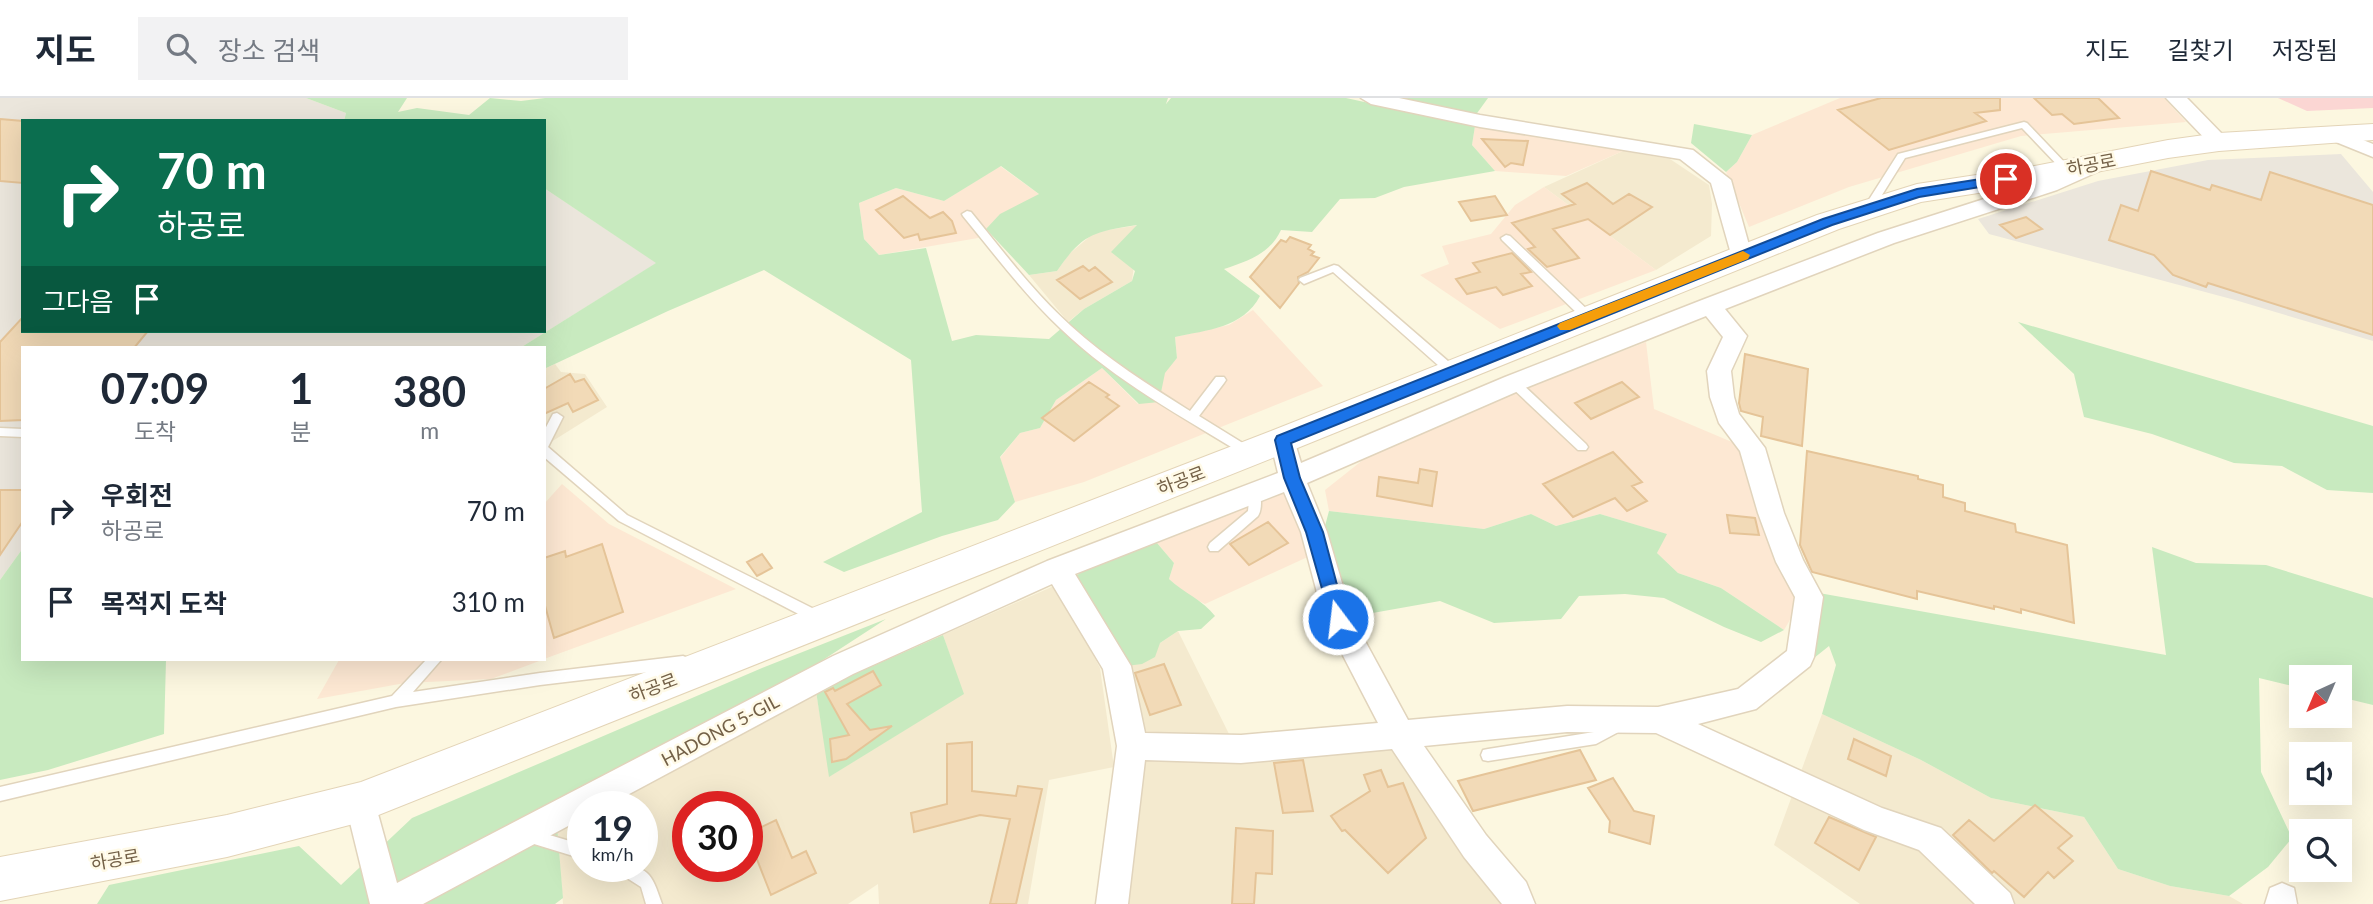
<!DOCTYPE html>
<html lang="ko">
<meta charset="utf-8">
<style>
body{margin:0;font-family:Lato,"Noto Sans KR",sans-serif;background:#f2f2f3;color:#1f2937;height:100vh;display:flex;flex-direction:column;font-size:26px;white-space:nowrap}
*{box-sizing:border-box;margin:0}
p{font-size:23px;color:#747a83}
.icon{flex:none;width:38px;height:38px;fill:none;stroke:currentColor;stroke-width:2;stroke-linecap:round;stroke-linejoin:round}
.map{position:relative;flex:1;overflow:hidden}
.details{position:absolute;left:21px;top:248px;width:525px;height:315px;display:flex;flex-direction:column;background:#fff;border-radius:0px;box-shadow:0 7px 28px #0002}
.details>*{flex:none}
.top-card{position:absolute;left:21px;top:21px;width:525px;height:214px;border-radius:0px;box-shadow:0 7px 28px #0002;background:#0b6e4f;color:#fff;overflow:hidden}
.needle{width:46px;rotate:224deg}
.tools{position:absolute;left:2289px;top:567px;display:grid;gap:14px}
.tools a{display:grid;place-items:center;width:63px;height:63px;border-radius:0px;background:#fff;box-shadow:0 7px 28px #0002;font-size:35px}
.speed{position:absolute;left:567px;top:693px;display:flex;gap:14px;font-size:35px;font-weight:700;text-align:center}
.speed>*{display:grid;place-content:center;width:91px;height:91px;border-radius:50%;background:#fff;box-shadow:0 7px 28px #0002;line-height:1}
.speed small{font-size:18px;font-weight:400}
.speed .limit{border:10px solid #d22;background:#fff;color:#111}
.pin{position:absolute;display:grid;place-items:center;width:60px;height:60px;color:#fff;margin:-30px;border:4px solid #fff;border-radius:50%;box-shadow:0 2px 7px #0007}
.me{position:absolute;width:77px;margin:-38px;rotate:345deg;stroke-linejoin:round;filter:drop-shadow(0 0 5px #0008)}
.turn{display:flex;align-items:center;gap:24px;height:147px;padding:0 21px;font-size:32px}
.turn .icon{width:91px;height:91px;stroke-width:2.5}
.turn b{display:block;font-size:49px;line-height:60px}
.then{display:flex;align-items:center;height:66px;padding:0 21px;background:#0003;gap:14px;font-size:26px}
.eta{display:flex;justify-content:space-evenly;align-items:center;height:119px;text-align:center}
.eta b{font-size:42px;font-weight:700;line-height:49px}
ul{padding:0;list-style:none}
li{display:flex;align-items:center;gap:21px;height:91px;padding:0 21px}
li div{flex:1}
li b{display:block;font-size:26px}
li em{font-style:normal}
header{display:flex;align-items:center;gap:42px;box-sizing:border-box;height:98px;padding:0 35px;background:#fff;border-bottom:2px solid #e0e1e3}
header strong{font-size:33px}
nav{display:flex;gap:38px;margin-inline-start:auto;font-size:24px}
.search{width:490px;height:63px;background:#f2f2f3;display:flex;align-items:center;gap:18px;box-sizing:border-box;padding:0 24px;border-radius:0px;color:#747a83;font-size:26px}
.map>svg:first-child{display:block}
</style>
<header>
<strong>지도</strong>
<div class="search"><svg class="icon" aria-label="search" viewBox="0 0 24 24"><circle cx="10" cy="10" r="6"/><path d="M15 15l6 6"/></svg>장소 검색</div>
<nav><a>지도</a><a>길찾기</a><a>저장됨</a></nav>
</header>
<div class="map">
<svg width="2373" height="806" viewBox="0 0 2373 806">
<rect width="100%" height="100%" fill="#fcf7e0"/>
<path fill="#f4eacf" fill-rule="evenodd" d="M1623 53 1670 61 1709 87 1712 106 1711 138 1656 172 1544 89Z
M1139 127 1132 183 1084 211 1068 224 1029 177 1057 173 1069 156 1095 134Z
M555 266 561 274 585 276 607 309 551 344 544 352V271Z
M1056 487 1100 570 1114 669 1049 682 1028 806H879L878 786 848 806H563L557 728 583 715V768H642V709H594L816 593 830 678 963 596 943 537ZM688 709H747V768H688Z
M1178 533 1232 642 1298 636 1385 622 1506 806H1124L1126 568Z
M1822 616 1921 662 1991 700 2084 719 2118 771 2170 788 2229 798 2243 806H1860L1774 747Z"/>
<path fill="#fde8d3" d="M1840 0H2164L2186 24 2021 38 1849 89 1749 129 1726 74 1737 64 1752 37Z
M1475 28 1623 53 1566 78 1495 73 1472 47Z
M1000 68 1039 96 986 131 978 140 879 157 864 141 859 105 896 90 944 103Z
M1544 89 1656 172 1500 231 1420 177 1449 166 1442 148 1491 136 1515 107Z
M1253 212 1323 288 1084 384 1015 404 1000 360 1020 335 1040 330 1056 302 1102 270 1138 306 1177 260 1175 239 1229 227Z
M1646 244 1654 311 1739 347 1798 508 1784 532 1721 490 1678 475 1657 455 1666 436 1600 416 1556 428 1531 416 1484 431 1329 413 1325 392 1378 350 1511 295Z
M562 386 609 426 736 491 544 561V406Z
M1284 392 1312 457 1205 506 1186 496 1169 481 1174 465 1157 445Z
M339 562H542L491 581 405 585 317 601Z"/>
<path fill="#ebe6dc" d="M0 0H306L346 15 344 23H23V233H544V90L657 165 520 250H23V450L0 482Z
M2341 56 2373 94V243L2235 202 1989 136 1978 121 2098 83 2208 62Z"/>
<path fill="#fbd6d3" d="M2278 0H2373V10L2307 13Z"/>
<path fill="#c8eabf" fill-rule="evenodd" d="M306 0H407L398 14 417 10 469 17 490 0 521 3 545 0H1168L1166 6 1171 0H1346L1475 28 1472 47 1495 73 1404 89 1375 100 1340 101 1312 134 1281 132C1270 156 1248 163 1224 171L1260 198C1243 230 1207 232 1175 239L1177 260 1165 275 1159 304 1139 306 1102 270 1056 302 1040 330 1020 335 1000 359 1015 404 998 422 942 438 844 474 823 464 922 414 911 262 764 172 668 213 544 271V250H520L656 165 544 90V23H344L346 15ZM1001 68 1039 96 1000 116 986 131 1029 177 1057 173C1083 135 1094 134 1137 127L1111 154 1135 173 1132 183 1084 211 1049 241 976 237 952 243 926 150 879 157 864 141 859 105 896 90 944 103Z
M1391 0H1488L1475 18Z
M1694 26 1752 37 1737 64 1726 74 1691 45Z
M2018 224 2373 328V395L2327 392 2282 368 2234 365 2152 336 2084 319 2074 276Z
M1329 413 1484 431 1531 416 1556 428 1600 416 1667 436 1657 455 1678 475 1721 490 1784 532 1761 544 1724 529 1664 500 1625 496 1579 498 1561 521 1494 525 1440 503 1367 516 1347 506 1325 428Z
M1157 445 1174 465 1169 481C1184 495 1203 502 1215 518L1201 531 1178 533 1160 545 1155 559 1142 566 1126 568 1072 480 1101 463Z
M2152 449 2196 465 2266 467 2373 500V607L2340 599V579H2301V590L2259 580 2261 674 2292 740 2268 769 2229 798 2170 788 2118 771 2084 719 1991 700 1921 662 1822 616 1836 567 1829 548 1814 560 1819 495 2166 557Z
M23 450V562H166L164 636 48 672 0 682V482Z
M886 521 803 575 378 806H97L109 787 299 748 341 787 412 720 762 570Z
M943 537 964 596 829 679 816 593Z
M557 728 563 800 555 806H412Z"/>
<path fill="#f2dab7" stroke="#e5c498" stroke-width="2" d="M1881 0H2000V12L1975 15 1986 23 1889 52 1838 12Z
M2034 0H2098L2119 20 2074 26 2062 16 2052 17Z
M0 21 23 23V85L0 83Z
M1482 41 1528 43 1523 67 1511 65 1505 69Z
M2151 73 2210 92 2212 87 2261 102 2270 74 2373 107V237L2208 185 2206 189 2173 177 2154 157 2109 142 2121 107 2138 113Z
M1587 85 1613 106 1629 96 1652 109 1610 137 1588 121 1553 131 1579 160 1547 169 1528 151 1535 149 1512 125 1575 106 1562 96Z
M903 98 930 120 943 114 952 123 956 135 920 142 918 136 904 140 876 112Z
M1495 98 1507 117 1471 123 1459 104Z
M2026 119 2042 131 2016 140 2000 127Z
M1290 139 1311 147 1308 151 1314 154 1311 157 1319 160 1308 174 1298 179 1299 185 1280 210 1250 179 1281 142 1286 144Z
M1512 155 1531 174 1521 176 1532 188 1503 197 1496 189 1467 196 1456 181 1480 174 1473 165Z
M1083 168 1089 173 1095 169 1112 184 1080 201 1057 182Z
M23 219V233H148L134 250H23V322L0 323V244Z
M1745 256 1808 271 1802 348 1761 338 1763 319 1741 313 1739 305Z
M570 276 575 284 584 281 598 302 573 314 568 305 544 316V291Z
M1089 284 1109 297 1106 299 1119 308 1074 343 1042 320Z
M1622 284 1639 299 1591 321 1575 305Z
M1807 353 1918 378V381L1943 387V399L1965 405V413L2015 426 2016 434 2067 447 2074 525 2021 511V515L1994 508V511L1917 493V501L1812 474 1800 447Z
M1613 354 1642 384 1632 388 1647 403 1627 413 1615 400 1573 419 1543 386Z
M1420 371 1437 374 1432 408 1377 398 1379 379 1418 385Z
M0 392H23V423L0 457Z
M1727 417 1755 420 1759 437 1730 435Z
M1268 424 1288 445 1249 467 1230 446Z
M602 446 623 514 554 540 544 504V460L565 453 566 459Z
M762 456 772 470 757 478 747 464Z
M1164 566 1181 607 1150 617 1135 575Z
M873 573 881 587 847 606 870 632 892 628 846 661 832 664 830 641 849 637 825 594 833 590 835 593Z
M1854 641 1891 658 1886 678 1848 661Z
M972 644V693L1016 698 1018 688 1042 691 1016 806H990L1010 721 980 717 914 734 911 715 947 706V646Z
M1580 652 1596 682 1473 713 1458 683Z
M1303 662 1313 713 1283 715 1274 665Z
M1381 672 1388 689 1403 685 1426 740 1388 775 1345 732 1342 733 1331 718 1370 693 1364 677Z
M1613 680 1634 713 1654 718 1650 746 1609 734 1610 723 1588 690Z
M2035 707 2072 738 2058 750 2073 763 2054 780 2048 774 2024 799 1994 773 1992 775 1953 737 1969 722 1994 743Z
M1829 719 1876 739 1859 772 1815 745Z
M776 722 792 760 806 753 816 775 771 797 747 736Z
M1236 730 1273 733 1272 776 1256 775 1254 806H1232Z"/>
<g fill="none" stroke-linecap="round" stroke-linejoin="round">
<defs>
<path id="lane" d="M2024 24 2027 25 2069 69V73H2063L2022 30 1905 60 1872 113 1868 114 1863 111 1898 56Z
M967 113 971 114C1003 153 1033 194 1071 228 1107 261 1149 287 1190 313L1216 279H1224L1226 282 1224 285 1199 318 1254 352 1256 355 1254 358H1246C1183 319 1115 283 1061 231 1025 197 995 157 963 118L962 116Z
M1506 137 1510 138 1592 216 1593 219 1592 222H1584L1502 142 1501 140Z
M1334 167 1338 168 1456 270 1458 273 1456 276H1448L1333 174 1304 186 1299 182 1300 180Z
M1514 281 1518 282 1586 346 1588 349 1586 352H1578L1510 288 1508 285Z
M557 315 563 319 548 349 627 417 822 515 824 519 822 523 817 524 812 523 619 423 544 359V333L553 316Z
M0 330 23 331V339L0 338Z
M1254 390 1258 392C1262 398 1262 412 1258 418L1218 453H1210L1208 449 1210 445 1248 413 1250 392Z
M683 558 688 560 690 564 688 568 683 570 540 587 396 609 0 703V689L392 598 426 562H441L413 594 540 575Z
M1619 621 1624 623 1626 627 1624 631 1596 646 1488 663 1483 662 1481 657 1483 652 1488 651 1594 634Z
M526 730 583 747V761L521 742 519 737 521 732Z
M614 768C649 768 651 774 662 806H646L641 789 616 773Z"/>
<path id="street" d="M1361 0H1399L1480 17 1693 52 1731 82 1752 158 1749 163 1741 165 1733 163 1711 85 1680 61 1480 29 1371 6Z
M2166 0H2187L2226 40 2229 44 2226 48H2212Z
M2338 32 2373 46V59L2331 42 2328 38 2331 34Z
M2099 60 2106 62 2109 66 2106 70 2057 92 1894 145 1725 211 1747 238 1731 273 1734 299 1739 316 1765 350 1784 415 1803 462 1823 499 1814 559 1810 568 1756 611 1698 626 1882 710 1941 730 2010 795 2014 806H1975L1919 752 1864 732 1656 635 1567 634 1424 648 1486 737 1526 784 1535 806H1502L1464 759 1392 651 1241 665 1145 662 1128 806H1096L1117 648 1103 571 1052 486 853 576 605 709H583V720L423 806H370L345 704 350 694 361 690 372 694 397 785 833 558 1047 463 1278 375 1270 342 1274 335 1283 333 1292 335 1301 365 1505 279 1702 202 1878 135 2043 82ZM1706 218 1723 239 1707 273 1710 299 1719 325 1740 353 1758 415 1776 464 1795 499 1787 553 1738 591 1658 609 1567 608 1408 622 1352 519 1327 434 1307 385 1523 291ZM1284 394 1301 434 1324 521 1378 625 1241 637 1145 635 1131 568 1075 476Z
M2282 785 2294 790 2297 806H2265L2270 790Z"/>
<path id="secondary" d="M2373 26V42L2219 53 2168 60 2029 87 1921 104 1839 131 1295 351 361 724 227 759 0 803V759L227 717 361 684 1271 333 1817 117 1917 86 2029 69 2168 42 2219 35Z"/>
</defs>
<use href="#lane" stroke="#e1d4bc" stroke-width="3"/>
<use href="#street" stroke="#e1d4bc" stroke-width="3"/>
<use href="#secondary" stroke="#e3d4b7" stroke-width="2"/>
<use href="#lane" fill="#fff" fill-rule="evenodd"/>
<use href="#street" fill="#fff" fill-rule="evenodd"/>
<use href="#secondary" fill="#fff" fill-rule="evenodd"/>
</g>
<path fill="#1a73e8" stroke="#114b97" stroke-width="2" d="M2006 77 2011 79V84L1919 99 1832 127 1291 345 1300 380 1323 434 1346 521 1344 526H1332L1306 434 1284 380 1275 342 1277 338 1823 121 1917 91Z"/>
<path fill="#f59e0b" d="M1743 153 1750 157 1748 161 1570 232H1560L1557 228 1560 225Z"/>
<g text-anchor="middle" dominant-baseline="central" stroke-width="5" stroke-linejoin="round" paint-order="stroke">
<g font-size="18" fill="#736047" stroke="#fffae7">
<text transform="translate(2091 66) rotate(-11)">하공로</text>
<text transform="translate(1181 382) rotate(-21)">하공로</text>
<text transform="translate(653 589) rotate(-21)">하공로</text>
<text transform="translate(720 632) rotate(-28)">HADONG 5-GIL</text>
<text transform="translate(115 761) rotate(-10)">하공로</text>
</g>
</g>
</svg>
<div class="tools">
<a><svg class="needle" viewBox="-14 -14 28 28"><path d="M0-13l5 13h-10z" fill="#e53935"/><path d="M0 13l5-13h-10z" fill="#747a83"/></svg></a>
<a><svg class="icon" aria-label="sound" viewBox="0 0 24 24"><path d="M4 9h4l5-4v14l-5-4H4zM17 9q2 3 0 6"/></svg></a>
<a><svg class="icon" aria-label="search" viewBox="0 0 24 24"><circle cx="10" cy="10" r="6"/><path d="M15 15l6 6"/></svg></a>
</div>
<div class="speed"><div>19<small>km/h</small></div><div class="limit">30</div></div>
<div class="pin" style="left:2006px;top:81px;background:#d93025"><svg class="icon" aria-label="arrive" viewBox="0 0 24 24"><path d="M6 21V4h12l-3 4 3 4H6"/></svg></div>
<svg class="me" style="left:1338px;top:521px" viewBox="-20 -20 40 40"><circle r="17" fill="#1a73e8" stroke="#fff" stroke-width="3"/><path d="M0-11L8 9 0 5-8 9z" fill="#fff"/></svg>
<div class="top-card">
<div class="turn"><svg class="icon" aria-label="right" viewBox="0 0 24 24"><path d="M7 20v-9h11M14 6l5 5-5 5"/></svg><div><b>70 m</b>하공로</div></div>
<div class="then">그다음<svg class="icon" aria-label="arrive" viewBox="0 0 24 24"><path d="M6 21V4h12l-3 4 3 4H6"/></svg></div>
</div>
<section class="details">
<div class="eta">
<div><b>07:09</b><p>도착</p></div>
<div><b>1</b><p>분</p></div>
<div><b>380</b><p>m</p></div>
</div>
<ul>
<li><svg class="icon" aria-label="right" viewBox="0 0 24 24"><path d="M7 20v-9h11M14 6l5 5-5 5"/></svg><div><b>우회전</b><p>하공로</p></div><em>70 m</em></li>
<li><svg class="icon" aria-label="arrive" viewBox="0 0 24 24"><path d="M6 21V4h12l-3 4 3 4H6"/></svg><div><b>목적지 도착</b></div><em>310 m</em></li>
</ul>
</section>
</div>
